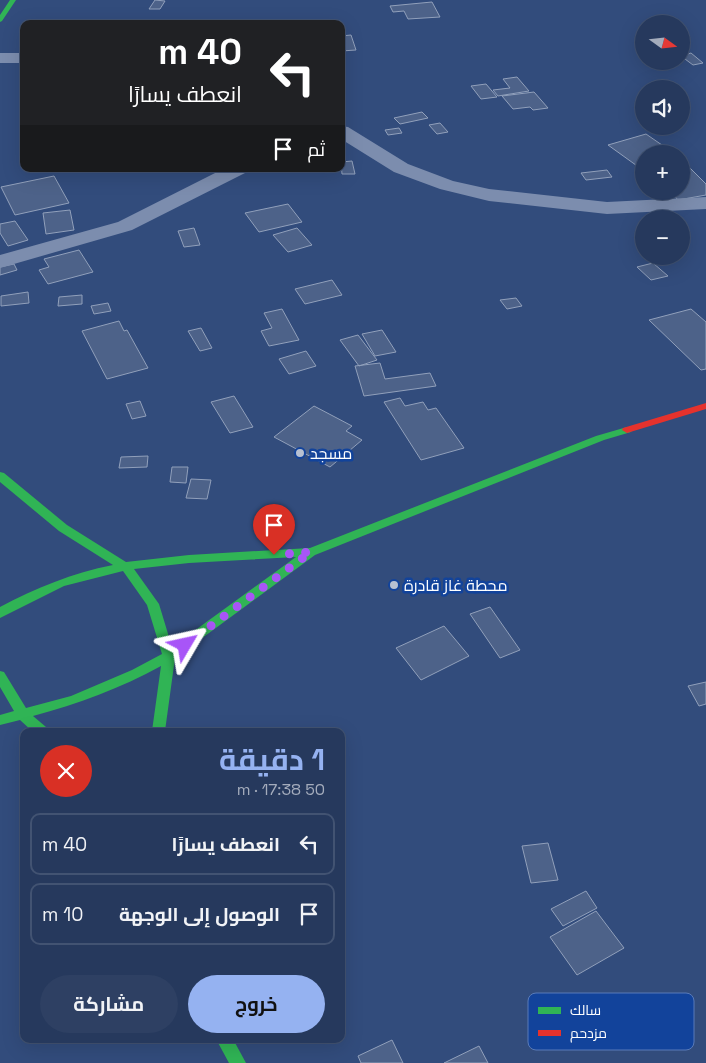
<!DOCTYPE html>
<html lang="ar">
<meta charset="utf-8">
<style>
body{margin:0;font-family:"Space Grotesk",Cairo,sans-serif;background:#2e4063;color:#f1f3f6;direction:rtl;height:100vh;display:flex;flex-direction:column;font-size:19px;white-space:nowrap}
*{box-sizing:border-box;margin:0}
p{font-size:16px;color:#a4acbc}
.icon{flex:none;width:28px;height:28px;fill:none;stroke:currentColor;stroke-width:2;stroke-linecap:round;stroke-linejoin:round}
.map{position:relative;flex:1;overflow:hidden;direction:ltr}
.sheet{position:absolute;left:20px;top:728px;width:325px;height:315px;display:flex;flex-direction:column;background:#26395d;border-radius:10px;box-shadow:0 5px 20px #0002,0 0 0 1px #425372;direction:rtl}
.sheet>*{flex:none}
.top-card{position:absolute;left:20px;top:20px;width:325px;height:152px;border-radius:10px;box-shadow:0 5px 20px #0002,0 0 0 1px #425372;direction:rtl;background:#202124;color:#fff;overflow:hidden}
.needle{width:32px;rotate:105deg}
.controls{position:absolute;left:635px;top:15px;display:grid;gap:10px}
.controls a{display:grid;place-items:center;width:55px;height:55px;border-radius:50%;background:#26395d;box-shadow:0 5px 20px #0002,0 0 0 1px #425372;font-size:25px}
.pin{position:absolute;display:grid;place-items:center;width:42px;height:42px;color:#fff;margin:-51px -21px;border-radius:50% 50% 50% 0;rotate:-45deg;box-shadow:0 0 5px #0007}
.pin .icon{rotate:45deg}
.me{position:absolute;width:55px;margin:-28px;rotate:54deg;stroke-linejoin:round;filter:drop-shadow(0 0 4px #0008)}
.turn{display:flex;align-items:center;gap:18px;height:105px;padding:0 20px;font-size:22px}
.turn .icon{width:65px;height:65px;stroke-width:2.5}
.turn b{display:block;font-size:35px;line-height:42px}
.then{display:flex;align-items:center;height:48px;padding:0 20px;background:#0003;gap:10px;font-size:19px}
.round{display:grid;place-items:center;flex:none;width:52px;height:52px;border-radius:26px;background:#2e4063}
.head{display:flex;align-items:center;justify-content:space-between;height:85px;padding:0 20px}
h1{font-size:30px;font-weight:700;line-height:38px;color:#95b2f1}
.button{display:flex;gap:10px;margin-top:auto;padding:10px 20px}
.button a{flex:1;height:58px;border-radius:30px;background:#95b2f1;color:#111;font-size:20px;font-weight:700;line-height:58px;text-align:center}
.button a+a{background:#2e4063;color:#f1f3f6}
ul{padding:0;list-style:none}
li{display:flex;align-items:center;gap:15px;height:62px;margin:0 10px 8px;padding:0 10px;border:2px solid #425372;border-radius:10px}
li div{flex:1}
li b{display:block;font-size:19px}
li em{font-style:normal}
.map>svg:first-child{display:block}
</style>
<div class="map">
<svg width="706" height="1063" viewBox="0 0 706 1063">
<rect width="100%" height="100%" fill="#324c7c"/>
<path fill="#4d6289" stroke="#91a0bb" d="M155 0 165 1 160 9H149Z
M432 2 440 17 408 19 404 11 393 12 390 6Z
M351 35 356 50 341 51V36Z
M691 53 703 63 693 65 681 56Z
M517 77 529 91 498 96 493 90 510 88 503 79Z
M486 84 497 97 481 99 471 86Z
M534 92 548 108 533 110 530 107 513 109 502 96Z
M422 112 428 118 400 124 394 118Z
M440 123 448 132 437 134 429 125Z
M399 128 402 133 388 135 385 130Z
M646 134 675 154H644V167L640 168 608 145Z
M352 161 355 174H342L341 162Z
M689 167 706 184V195L678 200 670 191H681V168Z
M607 170 612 177 586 180 581 173Z
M54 176 69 203 15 215 1 187Z
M288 204 302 222 259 232 245 213Z
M70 210 74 230 46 234 43 213Z
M15 221 28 240 8 246 0 233V224Z
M194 228 200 245 184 247 178 231Z
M297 228 312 245 288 252 273 235Z
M79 250 93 272 48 284 39 270 49 267 44 259Z
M653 263 668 276 651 280 637 267Z
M14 264 17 270 0 275V267Z
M332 280 342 295 305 304 295 289Z
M28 292 29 303 1 306V296Z
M82 295V304L58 306 59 297Z
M516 298 522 306 507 309 500 300Z
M108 303 111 311 94 314 91 306Z
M282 309 299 340 269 346 261 331 272 328 264 313Z
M691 309 706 322V369L701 370 649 320Z
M119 321 124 331 127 330 148 368 107 379 82 331Z
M201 328 212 348 200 351 188 331Z
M382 330 396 352 375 356 362 334Z
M358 335 377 360 359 366 340 340Z
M306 351 316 366 289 374 279 359Z
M380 363 385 379 430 373 436 386 364 396 355 366Z
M234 396 253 427 230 433 211 402Z
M400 398 405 406 423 402 428 410 436 408 464 448 421 460 384 402Z
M140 401 146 416 132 419 126 404Z
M314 406 352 426 346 431 362 440 330 467 274 437Z
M148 456 147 467 119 468 121 457Z
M172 467H188L186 483 170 482Z
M191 479 211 480 207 499 186 498Z
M490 607 520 650 500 658 470 614Z
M444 626 469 656 421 680 396 648Z
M706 682V704L699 706 688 686Z
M548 843 558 880 531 883 522 846Z
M586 891 597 908 563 926 551 909Z
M596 911 624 948 577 975 550 937Z
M392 1040 403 1063H361L358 1056Z
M479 1046 488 1063H444Z"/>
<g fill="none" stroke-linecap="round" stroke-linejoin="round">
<path fill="#7c8dae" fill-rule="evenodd" d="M0 53H24V63H0Z
M341 126 348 127 408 164 453 181 489 189 607 202 706 197V209L607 214 489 201 440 189 394 172 341 139Z
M223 169H248L245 173 132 230 0 268V255L118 222Z"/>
<path fill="#30b455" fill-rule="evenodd" d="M10 0H16L2 21 0 22V15Z
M627 427 631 428 632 430 631 432 604 440 315 555 175 658 165 731H152L161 666C121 688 78 704 33 716L46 727 47 731H32L20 720 0 725V715L14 711 0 687V671L4 672 26 708 71 696 132 670 162 654 147 605 123 571 64 586 0 618V607C36 588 72 573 113 565L59 531 0 482V472L4 473 67 525 126 562 189 555 310 548 596 436ZM296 557 172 647 159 604 134 569 189 563Z
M216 1039H233L246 1063H229Z"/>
<path fill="#e5322d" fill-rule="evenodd" d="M706 403V409L627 433 622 430 623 428Z"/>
</g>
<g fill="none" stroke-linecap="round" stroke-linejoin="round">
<path stroke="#a855f7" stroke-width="9" stroke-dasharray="0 16.2" d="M185 645 311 552 274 555"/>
</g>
<g fill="#b7c0d1" stroke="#12439b" stroke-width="2">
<circle cx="300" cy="453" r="5"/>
<circle cx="394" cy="585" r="5"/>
</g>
<g text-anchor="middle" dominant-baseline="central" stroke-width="5" stroke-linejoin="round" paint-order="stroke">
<g font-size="16" fill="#fff" stroke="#12439b" text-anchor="start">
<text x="310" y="453">مسجد</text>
<text x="404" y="585">محطة غاز قادرة</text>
</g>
</g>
<rect x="528" y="993" width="166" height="57" rx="8" fill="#12439b" stroke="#597bb9" stroke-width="1"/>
<rect x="538" y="1007" width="23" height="7" fill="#30b455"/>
<rect x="538" y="1030" width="23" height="6" fill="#e5322d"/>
<g font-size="14" fill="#fff">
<text x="570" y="1015">سالك</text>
<text x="570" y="1038">مزدحم</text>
</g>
</svg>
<div class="controls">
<a><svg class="needle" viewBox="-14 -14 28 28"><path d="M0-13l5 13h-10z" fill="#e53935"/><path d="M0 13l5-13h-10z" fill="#a4acbc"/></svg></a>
<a><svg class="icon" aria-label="sound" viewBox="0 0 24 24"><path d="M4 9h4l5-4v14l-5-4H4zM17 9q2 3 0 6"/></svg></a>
<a>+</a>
<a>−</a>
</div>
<div class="pin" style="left:274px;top:555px;background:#d93025"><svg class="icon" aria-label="arrive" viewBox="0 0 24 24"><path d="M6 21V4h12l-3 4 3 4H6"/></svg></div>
<svg class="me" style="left:185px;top:645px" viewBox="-20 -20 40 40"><path d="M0-17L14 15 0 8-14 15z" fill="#a855f7" stroke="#fff" stroke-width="4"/></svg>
<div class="top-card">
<div class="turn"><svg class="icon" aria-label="left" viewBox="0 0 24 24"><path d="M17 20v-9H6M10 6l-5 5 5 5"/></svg><div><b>40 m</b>انعطف يسارًا</div></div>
<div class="then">ثم<svg class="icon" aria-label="arrive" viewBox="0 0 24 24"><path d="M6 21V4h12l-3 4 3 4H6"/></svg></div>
</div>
<section class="sheet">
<div class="head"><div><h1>1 دقيقة</h1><p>50 m · 17:38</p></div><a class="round" style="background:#d93025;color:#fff"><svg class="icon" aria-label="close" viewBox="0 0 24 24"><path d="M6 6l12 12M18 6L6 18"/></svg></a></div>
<ul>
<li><svg class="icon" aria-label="left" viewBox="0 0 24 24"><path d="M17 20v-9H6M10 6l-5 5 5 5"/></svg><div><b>انعطف يسارًا</b></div><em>40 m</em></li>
<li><svg class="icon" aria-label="arrive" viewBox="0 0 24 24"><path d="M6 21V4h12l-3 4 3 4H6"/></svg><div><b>الوصول إلى الوجهة</b></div><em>10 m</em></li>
</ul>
<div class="button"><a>خروج</a><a>مشاركة</a></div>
</section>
</div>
